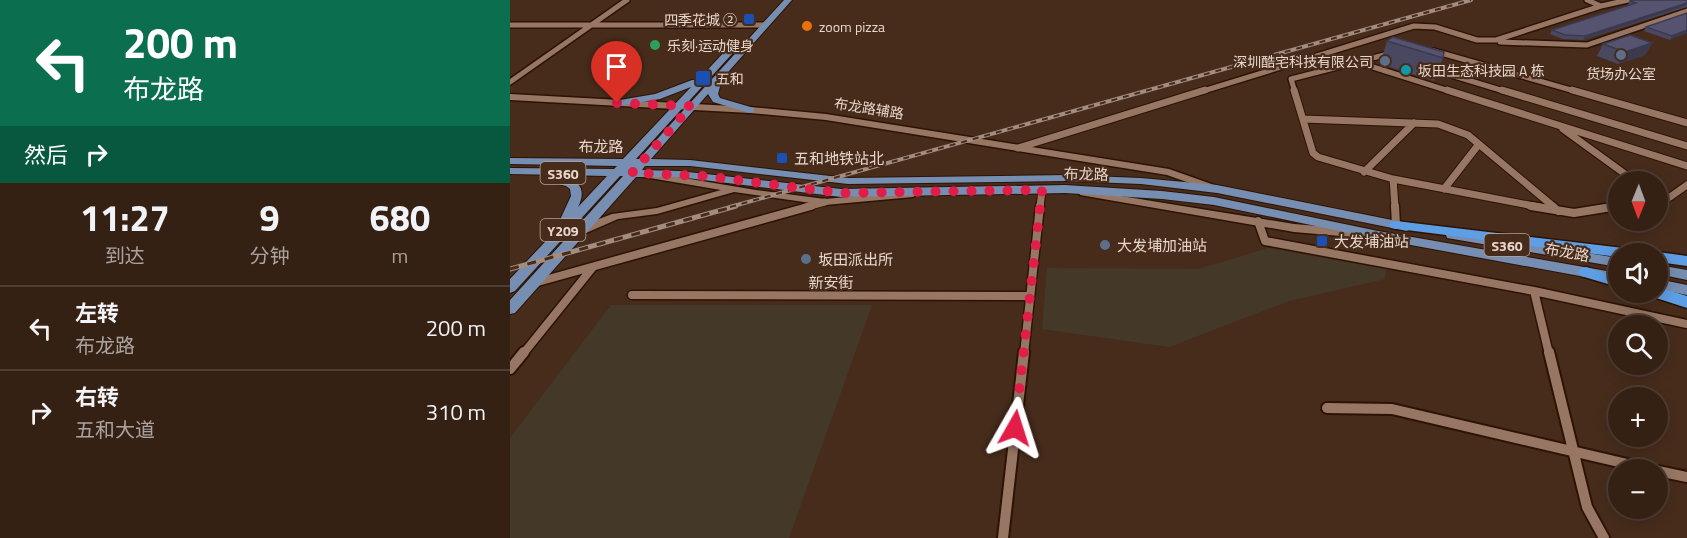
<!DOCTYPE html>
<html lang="zh">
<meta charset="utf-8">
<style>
body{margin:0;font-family:"Titillium Web","Noto Sans SC",sans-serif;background:#3d291d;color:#f1f3f6;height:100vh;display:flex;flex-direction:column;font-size:22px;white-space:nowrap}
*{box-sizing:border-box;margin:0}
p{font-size:20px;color:#aaa3a0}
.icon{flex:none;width:33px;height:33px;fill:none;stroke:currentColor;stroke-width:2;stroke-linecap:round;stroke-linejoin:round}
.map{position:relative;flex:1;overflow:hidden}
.sheet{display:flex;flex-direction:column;background:#352114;width:510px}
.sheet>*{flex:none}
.banner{background:#0b6e4f;color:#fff;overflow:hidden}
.needle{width:39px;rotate:181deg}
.tools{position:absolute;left:1098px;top:171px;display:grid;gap:12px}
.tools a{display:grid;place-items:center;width:60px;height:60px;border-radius:50%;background:#352114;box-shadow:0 3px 15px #0003,0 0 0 2px #4f3e34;font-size:30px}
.pin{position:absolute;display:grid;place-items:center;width:51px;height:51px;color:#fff;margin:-62px -26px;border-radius:50% 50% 50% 0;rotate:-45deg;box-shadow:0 0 6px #0007}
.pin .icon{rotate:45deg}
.me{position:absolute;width:66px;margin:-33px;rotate:6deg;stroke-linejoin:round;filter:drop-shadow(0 0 4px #0008)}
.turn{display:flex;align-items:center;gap:21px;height:126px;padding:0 24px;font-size:27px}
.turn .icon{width:78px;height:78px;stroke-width:2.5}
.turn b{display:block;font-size:42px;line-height:51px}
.then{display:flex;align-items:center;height:57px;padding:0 24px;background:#0003;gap:12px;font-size:22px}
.eta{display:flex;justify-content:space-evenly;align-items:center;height:102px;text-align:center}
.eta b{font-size:36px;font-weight:700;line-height:42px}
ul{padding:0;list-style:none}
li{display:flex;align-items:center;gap:18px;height:84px;padding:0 24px;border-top:2px solid #4f3e34}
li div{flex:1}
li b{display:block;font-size:22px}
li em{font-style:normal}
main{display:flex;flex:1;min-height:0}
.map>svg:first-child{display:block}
</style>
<main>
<section class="sheet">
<div class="banner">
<div class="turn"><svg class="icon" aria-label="left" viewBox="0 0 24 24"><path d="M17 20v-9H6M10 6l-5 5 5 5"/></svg><div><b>200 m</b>布龙路</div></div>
<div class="then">然后<svg class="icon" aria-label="right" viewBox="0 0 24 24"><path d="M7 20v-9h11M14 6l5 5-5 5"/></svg></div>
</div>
<div class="eta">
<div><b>11:27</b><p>到达</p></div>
<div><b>9</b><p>分钟</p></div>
<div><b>680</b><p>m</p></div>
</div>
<ul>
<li><svg class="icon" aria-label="left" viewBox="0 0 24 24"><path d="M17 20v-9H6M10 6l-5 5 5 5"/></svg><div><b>左转</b><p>布龙路</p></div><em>200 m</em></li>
<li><svg class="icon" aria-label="right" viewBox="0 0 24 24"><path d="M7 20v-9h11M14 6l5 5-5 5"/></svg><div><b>右转</b><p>五和大道</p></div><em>310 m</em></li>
</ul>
</section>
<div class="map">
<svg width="1177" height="538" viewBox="0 0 1177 538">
<rect width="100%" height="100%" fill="#472c1b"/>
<path fill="#443929" d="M758 248 876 269 875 279 779 301 659 347 532 329 537 268 689 269Z
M101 305H362L279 538H0V438Z"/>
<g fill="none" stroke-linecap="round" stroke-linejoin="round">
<defs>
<path id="street-far3" d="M1077 0 1091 6
M0 25H255
M990 42 1077 45 1177 11
M924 51 1068 92
M844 61 942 92
M918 68 997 92
M0 82 117 0
M690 92 904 26 925 27 967 40H986L1091 6 1118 0
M785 92 781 79 882 53"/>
<path id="street-far2" d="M784 90 803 153 808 157 883 179 1029 207
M937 90 1177 166
M992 90 1177 146
M1062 90 1177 123
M793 119 928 124 958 135 1044 207
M1053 129 1126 182
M508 148 695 90
M854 172 904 123
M883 179 885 207
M934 189 969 144
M1148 200 1160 197 1177 185
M296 207 315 202
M530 207 532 190
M1100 207 1108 206"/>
<path id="street-far1" d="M885 206 886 225
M1021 206 1064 213 1108 206
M1042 206 1048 211
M748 221 755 241 1024 291 1177 324
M24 283 301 206
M1024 291 1039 354
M122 295 520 296
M13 354 83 267
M514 354 530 206"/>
<path id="street" d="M1039 352 1077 507 1094 538
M0 369 14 352
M817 408 882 409 1143 470
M1148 471 1177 477
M493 538 514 352"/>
<path id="secondary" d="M0 94 240 107 316 114 659 169 710 187 711 189 706 192 702 191 657 175 316 120 240 113 0 100Z
M132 171 246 190 315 199 403 191 408 194 403 197 315 205 224 192 147 214 108 219 76 233H68L66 230 68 227 102 214 147 208 211 190 128 176V172Z
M574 190 784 224 854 230 860 234 854 238 784 232 570 195 569 193Z"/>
<path id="primary" d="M274 0H282L212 79 208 94 210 98 244 108V112L240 113 203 102 198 94 141 159 180 160 338 178 556 175 631 178 707 185 897 223 903 227 897 231 707 193 631 184 556 181 338 184 180 166H135L132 170 169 171 331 189 555 185 652 191 704 197 868 231 1108 273V283L868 239 704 205 652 199 555 193 331 197 169 177H126L5 313 0 314V300L113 176H110L5 291 0 293V279L51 225 49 222 61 196 60 189 56 186 36 181V177C43 175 49 177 56 179 73 182 75 193 68 207L97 176 0 174V168L104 169 107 166 0 164V158L113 159 181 87 150 99 107 106 104 105V101L145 94 182 80H188L216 50H222V54L126 159H129Z
M942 231 1108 258V267L937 238 936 235 937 232Z
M1148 265 1177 270V280L1148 274Z
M1148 279 1177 285V295L1148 289Z"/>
<path id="highway" d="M886 221 1122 249 1129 254H1108V257L881 228 879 225 881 222Z
M1148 252 1177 256V266L1148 262V254H1143Z
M1076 267 1108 277V287L1071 276 1068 272 1071 268Z
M1148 287 1177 296V308L1140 296 1139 292H1148Z"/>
</defs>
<use href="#street-far3" stroke="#2d1304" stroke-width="8"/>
<use href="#street-far2" stroke="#2d1304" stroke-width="9"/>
<use href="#street-far1" stroke="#2d1304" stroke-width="11"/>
<use href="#street" stroke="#2d1304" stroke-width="14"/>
<use href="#secondary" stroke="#2d1304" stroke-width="3"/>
<use href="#primary" stroke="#2d1304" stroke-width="2"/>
<use href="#highway" stroke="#2d1304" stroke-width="3"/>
<use href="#street-far3" stroke="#977764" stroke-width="5"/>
<use href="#street-far2" stroke="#977764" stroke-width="7"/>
<use href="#street-far1" stroke="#977764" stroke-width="8"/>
<use href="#street" stroke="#977764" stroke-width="10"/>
<use href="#secondary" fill="#977764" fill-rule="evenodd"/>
<use href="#primary" fill="#758eb1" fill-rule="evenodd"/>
<use href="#highway" fill="#5e9ee4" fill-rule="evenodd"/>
<defs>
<path id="rail-far1" d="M220 207 961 0"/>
<path id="rail" d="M0 269 226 206"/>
</defs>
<use href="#rail-far1" stroke="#a28d80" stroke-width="4"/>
<use href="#rail" stroke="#a28d80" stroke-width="5"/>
<use href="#rail-far1" stroke="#472c1b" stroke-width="2" stroke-dasharray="6" stroke-linecap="butt"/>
<use href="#rail" stroke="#472c1b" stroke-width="3" stroke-dasharray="9" stroke-linecap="butt"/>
</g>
<path fill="#4a4761" d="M1177 0V7L1073 40 1053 39 1040 34 1042 30 1119 5H1118L1120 1Z
M1177 13 1160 40 1134 31 1136 27Z
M877 41 933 58 924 81 870 64Z
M1142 43 1135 55 1108 64 1087 56 1093 44Z"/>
<path fill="#3c3a4f" d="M1177 3 1175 6 1073 40 1075 36Z
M1177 30V33L1160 40 1162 36Z
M1142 43 1135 55 1108 64 1115 52Z"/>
<path fill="#565371" stroke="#3c3a4f" stroke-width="1.5" d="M1121 0H1177V3L1075 36 1055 35 1042 30 1126 3 1120 1Z
M1177 13V30L1162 36 1136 27Z
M1120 35 1142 43 1115 52 1093 44Z
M883 37 934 52 933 58 877 41Z"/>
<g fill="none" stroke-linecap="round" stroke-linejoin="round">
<path stroke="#e11d48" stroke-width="10" stroke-dasharray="0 18" d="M107 103 181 106 122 173 194 176 331 193 532 190 505 428"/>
</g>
<g fill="#1a4fb4" stroke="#472c1b" stroke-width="2">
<rect x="233" y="13" width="12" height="12" rx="3"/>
<rect x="185" y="70" width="16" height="16" rx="3"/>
<rect x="266" y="152" width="12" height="12" rx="3"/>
<rect x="806" y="235" width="12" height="12" rx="3"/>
</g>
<circle fill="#e8710a" stroke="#472c1b" stroke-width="2" cx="297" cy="26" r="6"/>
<circle fill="#2e9e5b" stroke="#472c1b" stroke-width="2" cx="145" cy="45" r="6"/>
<g fill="#5c6f8a" stroke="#472c1b" stroke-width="2">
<circle cx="1111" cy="55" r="6"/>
<circle cx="875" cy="61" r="6"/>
<circle cx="595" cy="245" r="6"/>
<circle cx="296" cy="259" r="6"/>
</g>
<circle fill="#0f9aa8" stroke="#472c1b" stroke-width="2" cx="896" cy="70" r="6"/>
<g text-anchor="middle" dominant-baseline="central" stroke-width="4.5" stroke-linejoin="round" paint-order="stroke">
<g font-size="14" fill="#e8d6cc" stroke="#472c1b" text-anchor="start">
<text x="227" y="19" text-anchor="end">四季花城 ②</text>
<text x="309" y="26">zoom pizza</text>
<text x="157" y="45">乐刻·运动健身</text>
<text x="863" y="61" text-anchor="end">深圳酷宅科技有限公司</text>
<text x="908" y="70">坂田生态科技园 A 栋</text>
<text x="1111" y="73" text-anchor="middle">货场办公室</text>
<text x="206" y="78">五和</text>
</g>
<g font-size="14" fill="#e8d6cc" stroke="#472c1b">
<text transform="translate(359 108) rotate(9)">布龙路辅路</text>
</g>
<g fill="#472c1b" stroke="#b8a397" stroke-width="1.5">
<rect x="30.5" y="162" width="45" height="22" rx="4.5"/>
<rect x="30.5" y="219" width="45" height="22" rx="4.5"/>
<rect x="974.5" y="234" width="45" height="22" rx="4.5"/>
</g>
<g font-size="14" font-weight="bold" fill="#e8d6cc">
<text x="53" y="173">S360</text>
<text x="53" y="230">Y209</text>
<text x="997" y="245">S360</text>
</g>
<g font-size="15" fill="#e8d6cc" stroke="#472c1b">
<text x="91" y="146">布龙路</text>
<text transform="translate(576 174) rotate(1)">布龙路</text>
<text transform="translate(1057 252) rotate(10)">布龙路</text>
<text x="321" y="282">新安街</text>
</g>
<g font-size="15" fill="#e8d6cc" stroke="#472c1b" text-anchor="start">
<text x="284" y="158">五和地铁站北</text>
<text x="824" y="241">大发埔油站</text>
<text x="607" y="245">大发埔加油站</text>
<text x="308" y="259">坂田派出所</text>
</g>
</g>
</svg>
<div class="tools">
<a><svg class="needle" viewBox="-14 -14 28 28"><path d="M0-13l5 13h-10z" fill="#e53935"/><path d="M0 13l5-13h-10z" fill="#aaa3a0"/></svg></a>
<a><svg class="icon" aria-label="sound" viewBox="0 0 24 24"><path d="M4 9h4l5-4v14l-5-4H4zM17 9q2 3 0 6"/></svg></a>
<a><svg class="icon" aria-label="search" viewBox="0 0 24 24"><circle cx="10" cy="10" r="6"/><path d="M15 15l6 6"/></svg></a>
<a>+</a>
<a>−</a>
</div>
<div class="pin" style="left:107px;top:103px;background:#d93025"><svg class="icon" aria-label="arrive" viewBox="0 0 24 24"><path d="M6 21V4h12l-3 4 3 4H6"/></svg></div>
<svg class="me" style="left:505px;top:428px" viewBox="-20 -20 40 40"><path d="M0-17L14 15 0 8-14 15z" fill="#e11d48" stroke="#fff" stroke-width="4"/></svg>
</div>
</main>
